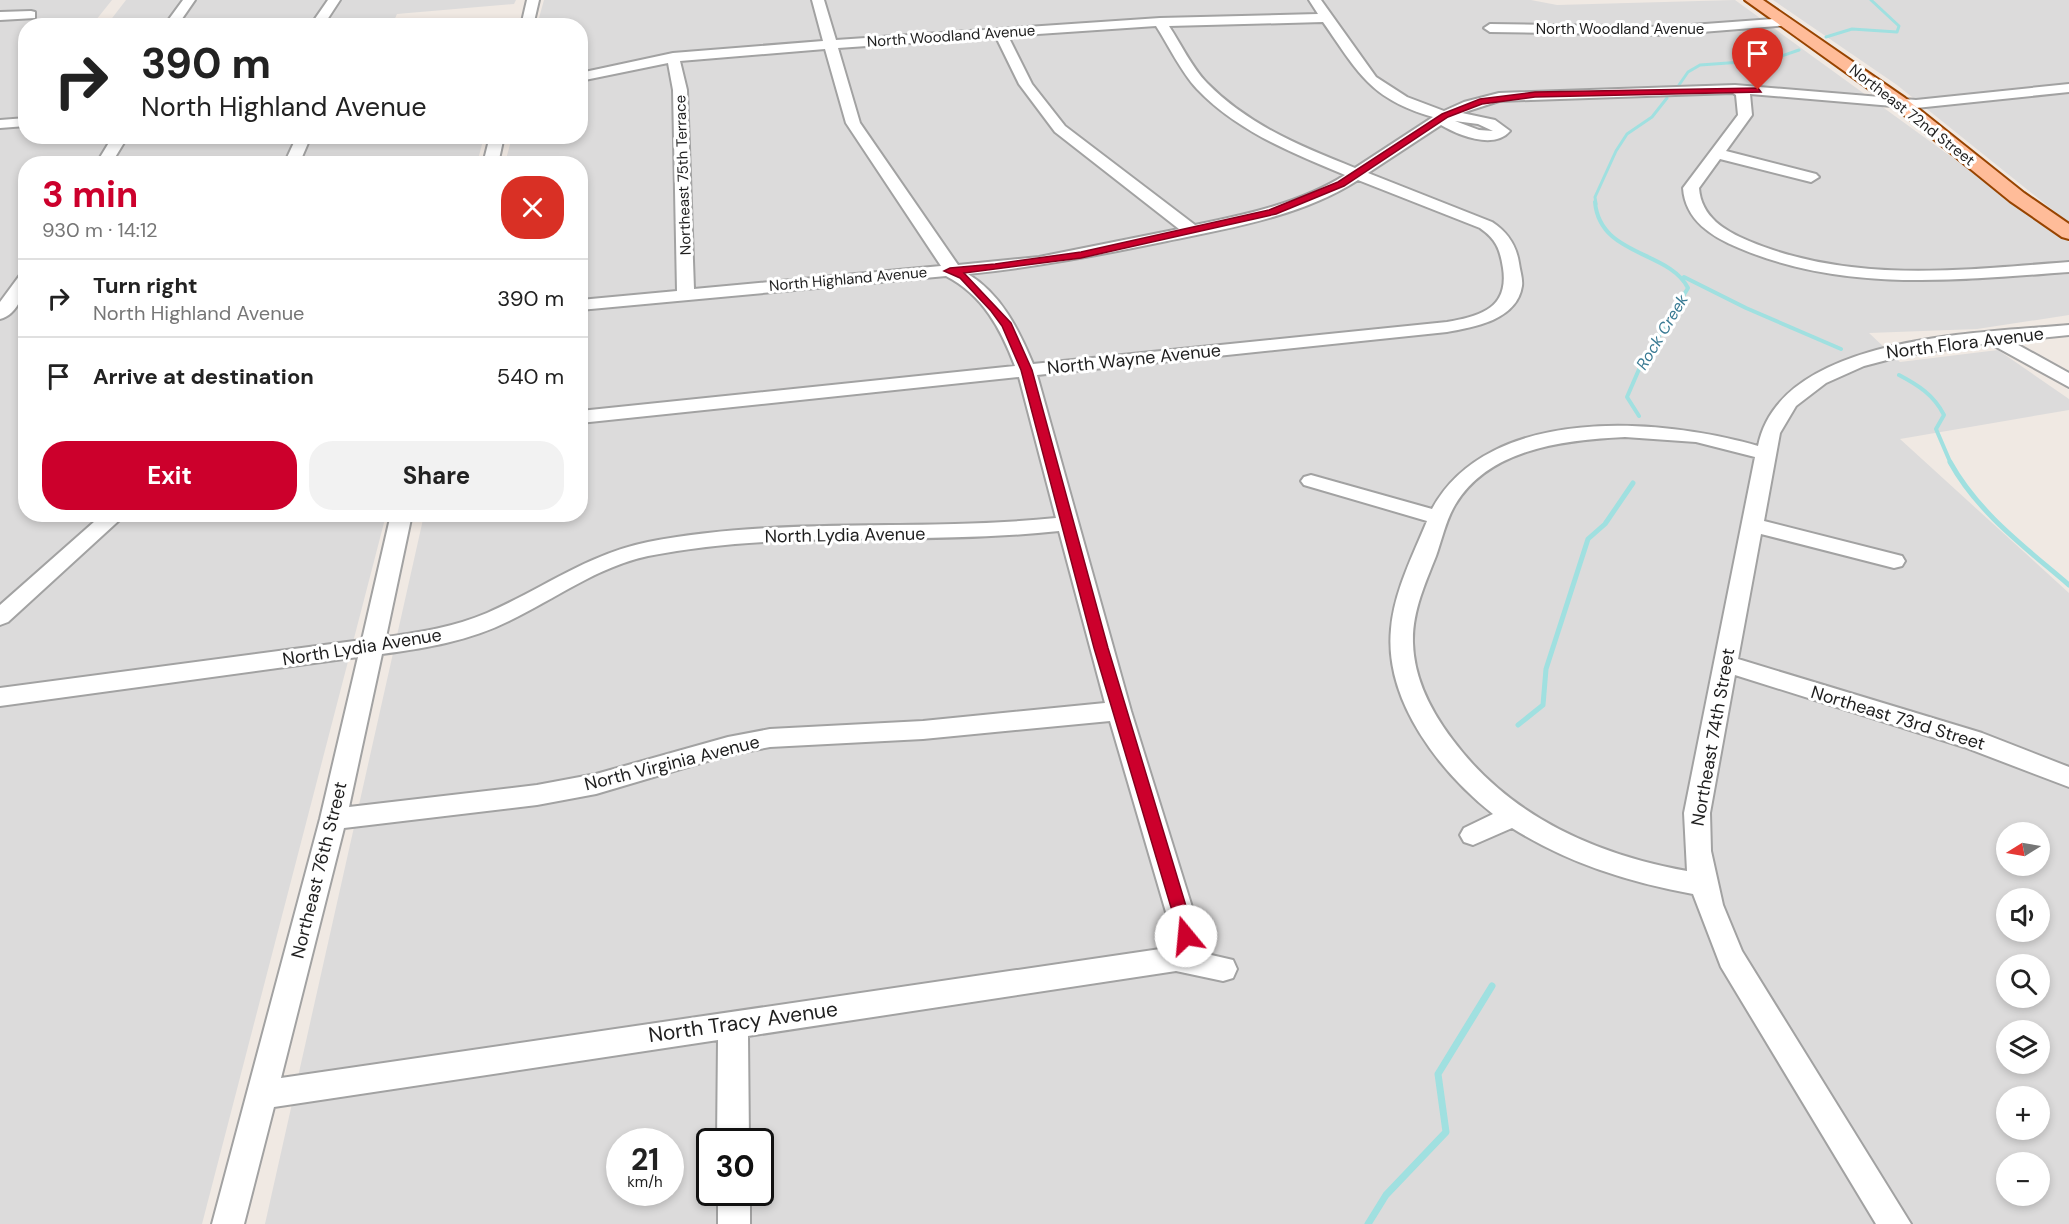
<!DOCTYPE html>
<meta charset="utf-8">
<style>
body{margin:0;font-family:"DM Sans",sans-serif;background:#f2f2f2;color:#222;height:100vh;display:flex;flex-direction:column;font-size:22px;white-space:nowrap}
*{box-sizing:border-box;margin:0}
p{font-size:20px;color:#767676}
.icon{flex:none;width:33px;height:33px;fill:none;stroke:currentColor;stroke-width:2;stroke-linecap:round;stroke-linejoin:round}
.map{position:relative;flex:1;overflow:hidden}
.panel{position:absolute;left:18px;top:156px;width:570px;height:366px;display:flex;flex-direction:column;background:#fff;border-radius:24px;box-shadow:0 3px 9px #0003}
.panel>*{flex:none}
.hud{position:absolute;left:18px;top:18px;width:570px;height:126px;border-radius:24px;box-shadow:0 3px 9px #0003;background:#fff;color:#222;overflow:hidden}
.needle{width:39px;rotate:259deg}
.controls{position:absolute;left:1996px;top:822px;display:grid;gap:12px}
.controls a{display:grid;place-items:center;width:54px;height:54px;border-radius:50%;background:#fff;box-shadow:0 3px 9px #0003;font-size:30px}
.speed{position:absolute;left:606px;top:1128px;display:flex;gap:12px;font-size:30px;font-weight:700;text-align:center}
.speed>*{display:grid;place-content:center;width:78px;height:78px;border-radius:50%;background:#fff;box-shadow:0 3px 9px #0003;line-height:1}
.speed small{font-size:15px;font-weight:400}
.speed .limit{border:3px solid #111;border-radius:9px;background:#fff;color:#111}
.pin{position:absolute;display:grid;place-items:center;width:51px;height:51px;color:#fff;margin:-62px -26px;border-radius:50% 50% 50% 0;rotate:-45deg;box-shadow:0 0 6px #0007}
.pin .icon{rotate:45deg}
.me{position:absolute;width:66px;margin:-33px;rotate:343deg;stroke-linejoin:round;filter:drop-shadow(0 0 4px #0008)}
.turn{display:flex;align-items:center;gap:21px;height:126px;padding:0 24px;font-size:27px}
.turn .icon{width:78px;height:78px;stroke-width:2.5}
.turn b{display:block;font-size:42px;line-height:51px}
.round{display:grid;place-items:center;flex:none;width:63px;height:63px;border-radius:24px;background:#f2f2f2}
.summary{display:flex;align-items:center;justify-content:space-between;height:102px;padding:0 24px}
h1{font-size:36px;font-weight:700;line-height:45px;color:#cc002c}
.cta{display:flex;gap:12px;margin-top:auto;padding:12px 24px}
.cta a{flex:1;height:69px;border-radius:24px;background:#cc002c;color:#fff;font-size:24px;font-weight:700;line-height:69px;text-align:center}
.cta a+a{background:#f2f2f2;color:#222}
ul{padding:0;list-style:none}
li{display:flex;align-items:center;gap:18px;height:78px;padding:0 24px;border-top:2px solid #e0e0e0}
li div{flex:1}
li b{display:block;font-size:22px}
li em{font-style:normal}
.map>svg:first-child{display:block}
</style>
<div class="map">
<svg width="2069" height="1224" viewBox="0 0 2069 1224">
<rect width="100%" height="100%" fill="#f0e9e3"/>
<path fill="#dcdbdb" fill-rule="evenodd" d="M0 0H112L92 25 26 26 25 107 15 120 0 121Z
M126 0H516L514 4 397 14 392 25 106 26Z
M544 0H1531L1557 5 1735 0 2069 242V315L1977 329 1869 333 1900 362 1998 350 2069 399V410L1900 439 2069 593V1224H265L424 515 580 514V164L505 163 512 137 580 136V26L537 25ZM2007 832H2040V866H2007ZM2007 898H2040V932H2007ZM2007 964H2040V998H2007ZM2007 1030H2040V1064H2007ZM2007 1096H2040V1130H2007ZM620 1142H670V1192H620ZM710 1142H760V1192H710ZM2007 1162H2040V1196H2007Z
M1773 0H2069V223L1897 85Z
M25 126 26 136 484 137 477 163 26 164V514L386 515 202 1224H0V127Z"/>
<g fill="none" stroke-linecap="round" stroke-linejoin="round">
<path stroke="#a0e0e0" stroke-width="3" d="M1826 37 1852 29 1897 32 1899 26 1871 0
M1679 85 1688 72 1700 65 1770 60 1799 50
M1596 204 1595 197 1616 151 1627 134 1652 117 1667 98"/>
<path stroke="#a0e0e0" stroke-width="4" d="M1595 202C1600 257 1669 250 1688 288L1640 367 1627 397 1639 416
M1684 277 1746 308 1841 349
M1899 375C1918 385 1934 395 1944 415L1936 429 1951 464"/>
<path stroke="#a0e0e0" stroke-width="5" d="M1950 462C1978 513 2026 548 2069 585
M1518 725 1543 705 1546 669 1588 539 1605 524 1633 483"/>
<path stroke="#a0e0e0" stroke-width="7" d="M1368 1224 1386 1195 1446 1132 1438 1074 1492 986"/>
<defs>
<path id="minor" d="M183 0H195L177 26H164Z
M328 0H340L323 26H310Z
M527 0H539L533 26H521Z
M812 0H824L836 40 1160 18 1318 14 1309 0H1321L1376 77 1407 97 1444 111 1464 102 1499 93 1735 85 1916 100 2069 84V92L1916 108 1750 94 1752 115 1726 151 1816 174 1819 177 1811 182 1720 159 1699 188C1701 217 1725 231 1749 241 1851 284 1961 270 2069 262V272C1958 280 1845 293 1739 248 1712 237 1685 220 1683 188L1738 115 1736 95 1733 93 1499 101 1462 113 1495 120 1510 131C1494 150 1458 135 1441 125L1368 173 1492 222C1507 232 1516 244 1519 263 1520 271 1523 279 1522 286 1517 320 1474 327 1447 332L1037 375 1131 711 1201 936 1194 951 1233 960 1237 969 1233 978 1223 981 1176 971 748 1036 749 1142H717L718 1040 274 1107 244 1224H212L320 819 358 657 0 706V688L362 640 391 514H412L386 637C421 632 454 627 487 613 542 589 588 554 648 542 782 516 921 532 1056 518L1019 377 580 423V411L1015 366C1001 329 983 295 946 276L580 310V300L677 291 673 90 668 63 580 81V73L673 53 823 41ZM1323 22C1358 72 1370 99 1433 117L1355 168C1302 147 1248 125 1207 83 1192 68 1181 44 1169 26ZM1156 26C1169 46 1181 72 1197 89 1237 131 1292 153 1345 175 1301 203 1245 215 1195 225L1065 126 1032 84 1008 36ZM996 37 1019 84 1055 132 1179 229 1039 257 958 265 860 123 838 48ZM825 49 846 123 941 266 694 289 687 90 680 61ZM1455 121 1478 124 1493 131 1479 130ZM1358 180 1480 228C1496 239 1500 249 1503 268 1509 308 1481 316 1447 322L1033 364C1019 330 1001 294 968 274 1037 267 1099 255 1167 241 1231 228 1302 216 1358 180ZM1059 531 1105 703 923 721 770 729 728 737 596 774 537 785 349 807 382 654C426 648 469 641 509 621 555 599 597 567 648 556 783 529 923 546 1059 531ZM1110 721 1173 936 1167 948 281 1078 344 828 537 805 596 794 728 755 770 747 923 739Z
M31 11 35 12V18L0 20V12Z
M1786 18 1790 19V25L1664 35 1490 32 1484 28 1490 24 1664 27Z
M26 118V126L0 128V120Z
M113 136H128L111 164H96Z
M297 136H311L299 164H284Z
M490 136H504L498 164H483Z
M26 274C26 290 18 315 0 319V302L20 275Z
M2069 325V335L2011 341 2069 373V387L1989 343 1902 356 1864 366 1826 383 1796 406 1780 433 1764 521 1902 556 1905 561 1902 566 1894 568 1761 534 1738 659 1982 733 2069 767V787L1964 747 1735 675 1710 813 1711 851 1723 905 1742 951 1911 1224H1876L1721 967 1693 894C1628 882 1568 863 1512 828L1473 845 1464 842 1460 835 1464 828 1493 814C1440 772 1384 701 1391 629 1394 592 1413 555 1427 521L1304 485 1301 481 1304 477 1311 475 1432 509C1489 404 1661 418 1758 446 1780 335 1982 333 2069 325ZM1625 437 1696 442 1755 457 1684 813 1687 871C1594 854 1509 816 1452 739 1431 711 1414 679 1413 643 1412 612 1425 584 1436 556 1442 539 1446 520 1455 505 1489 448 1565 440 1625 437Z
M103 514H126L8 622 0 625V605Z
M718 1192H750V1224H718Z"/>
<path id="major" d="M1745 0H1763L1905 98 2024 193 2069 224V239L2062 237 2010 201 1893 106Z"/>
</defs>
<use href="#minor" stroke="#a2a2a2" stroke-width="4"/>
<use href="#major" stroke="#984400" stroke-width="4"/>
<use href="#minor" fill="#fff" fill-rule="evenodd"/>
<use href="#major" fill="#ffbc99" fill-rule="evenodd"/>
</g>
<path fill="#cc002c" stroke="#85001d" stroke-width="1.5" d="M1758 88 1761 92 1535 97 1482 104 1448 117 1344 186 1276 214 1081 258 964 273 1011 323 1032 370 1108 648 1195 936 1192 941 1186 943 1181 941 1094 648 1021 370 1002 326 991 311 960 278 944 271 950 268 995 264 1081 252 1269 210 1338 182 1442 114 1480 99 1535 92Z"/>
<g text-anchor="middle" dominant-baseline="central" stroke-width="6" stroke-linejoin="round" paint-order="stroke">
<g font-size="15" fill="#1e1e1e" stroke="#fff">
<text x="1620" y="29">North Woodland Avenue</text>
<text transform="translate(951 36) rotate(-4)">North Woodland Avenue</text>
<text transform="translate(1912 115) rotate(38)">Northeast 72nd Street</text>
<text transform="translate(683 175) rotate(-92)">Northeast 75th Terrace</text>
<text transform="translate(848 279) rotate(-5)">North Highland Avenue</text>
</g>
<g font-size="16" font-style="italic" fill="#397a93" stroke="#fff">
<text transform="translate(1662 332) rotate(-59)">Rock Creek</text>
</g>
<g font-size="18" fill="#1e1e1e" stroke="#fff">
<text transform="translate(1965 343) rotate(-7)">North Flora Avenue</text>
<text transform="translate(1134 359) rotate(-6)">North Wayne Avenue</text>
<text transform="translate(845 535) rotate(-1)">North Lydia Avenue</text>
<text transform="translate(362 647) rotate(-9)">North Lydia Avenue</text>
<text transform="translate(1898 718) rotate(17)">Northeast 73rd Street</text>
<text transform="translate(1713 737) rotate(-80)">Northeast 74th Street</text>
<text transform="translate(672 763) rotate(-14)">North Virginia Avenue</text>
<text transform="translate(319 870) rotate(-76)">Northeast 76th Street</text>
</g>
<g font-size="21" fill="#1e1e1e" stroke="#fff">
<text transform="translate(743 1022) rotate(-8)">North Tracy Avenue</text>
</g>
</g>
</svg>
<div class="controls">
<a><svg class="needle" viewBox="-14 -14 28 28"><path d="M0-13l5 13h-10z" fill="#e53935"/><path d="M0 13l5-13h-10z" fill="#767676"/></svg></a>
<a><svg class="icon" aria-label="sound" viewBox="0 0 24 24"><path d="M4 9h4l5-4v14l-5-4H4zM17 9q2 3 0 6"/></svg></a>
<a><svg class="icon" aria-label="search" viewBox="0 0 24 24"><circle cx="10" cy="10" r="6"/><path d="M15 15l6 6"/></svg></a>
<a><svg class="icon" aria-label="layers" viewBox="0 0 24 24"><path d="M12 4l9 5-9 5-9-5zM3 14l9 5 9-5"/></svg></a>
<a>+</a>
<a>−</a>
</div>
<div class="speed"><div>21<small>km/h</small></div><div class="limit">30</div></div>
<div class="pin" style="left:1758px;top:90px;background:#d93025"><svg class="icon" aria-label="arrive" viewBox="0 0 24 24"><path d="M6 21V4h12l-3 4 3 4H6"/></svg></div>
<svg class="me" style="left:1186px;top:936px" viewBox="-20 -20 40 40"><circle r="19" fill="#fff"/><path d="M0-13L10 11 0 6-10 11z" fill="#cc002c"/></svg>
<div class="hud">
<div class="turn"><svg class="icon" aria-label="right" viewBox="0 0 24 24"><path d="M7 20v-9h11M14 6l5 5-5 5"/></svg><div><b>390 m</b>North Highland Avenue</div></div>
</div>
<section class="panel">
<div class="summary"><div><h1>3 min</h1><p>930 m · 14:12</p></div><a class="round" style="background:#d93025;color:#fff"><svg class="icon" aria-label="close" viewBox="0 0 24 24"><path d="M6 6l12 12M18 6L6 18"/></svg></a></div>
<ul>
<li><svg class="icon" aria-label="right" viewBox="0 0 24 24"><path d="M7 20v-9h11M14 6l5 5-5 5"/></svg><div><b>Turn right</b><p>North Highland Avenue</p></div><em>390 m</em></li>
<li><svg class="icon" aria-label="arrive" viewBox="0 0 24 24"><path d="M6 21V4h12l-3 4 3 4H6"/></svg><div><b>Arrive at destination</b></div><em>540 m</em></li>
</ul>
<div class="cta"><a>Exit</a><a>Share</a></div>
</section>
</div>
